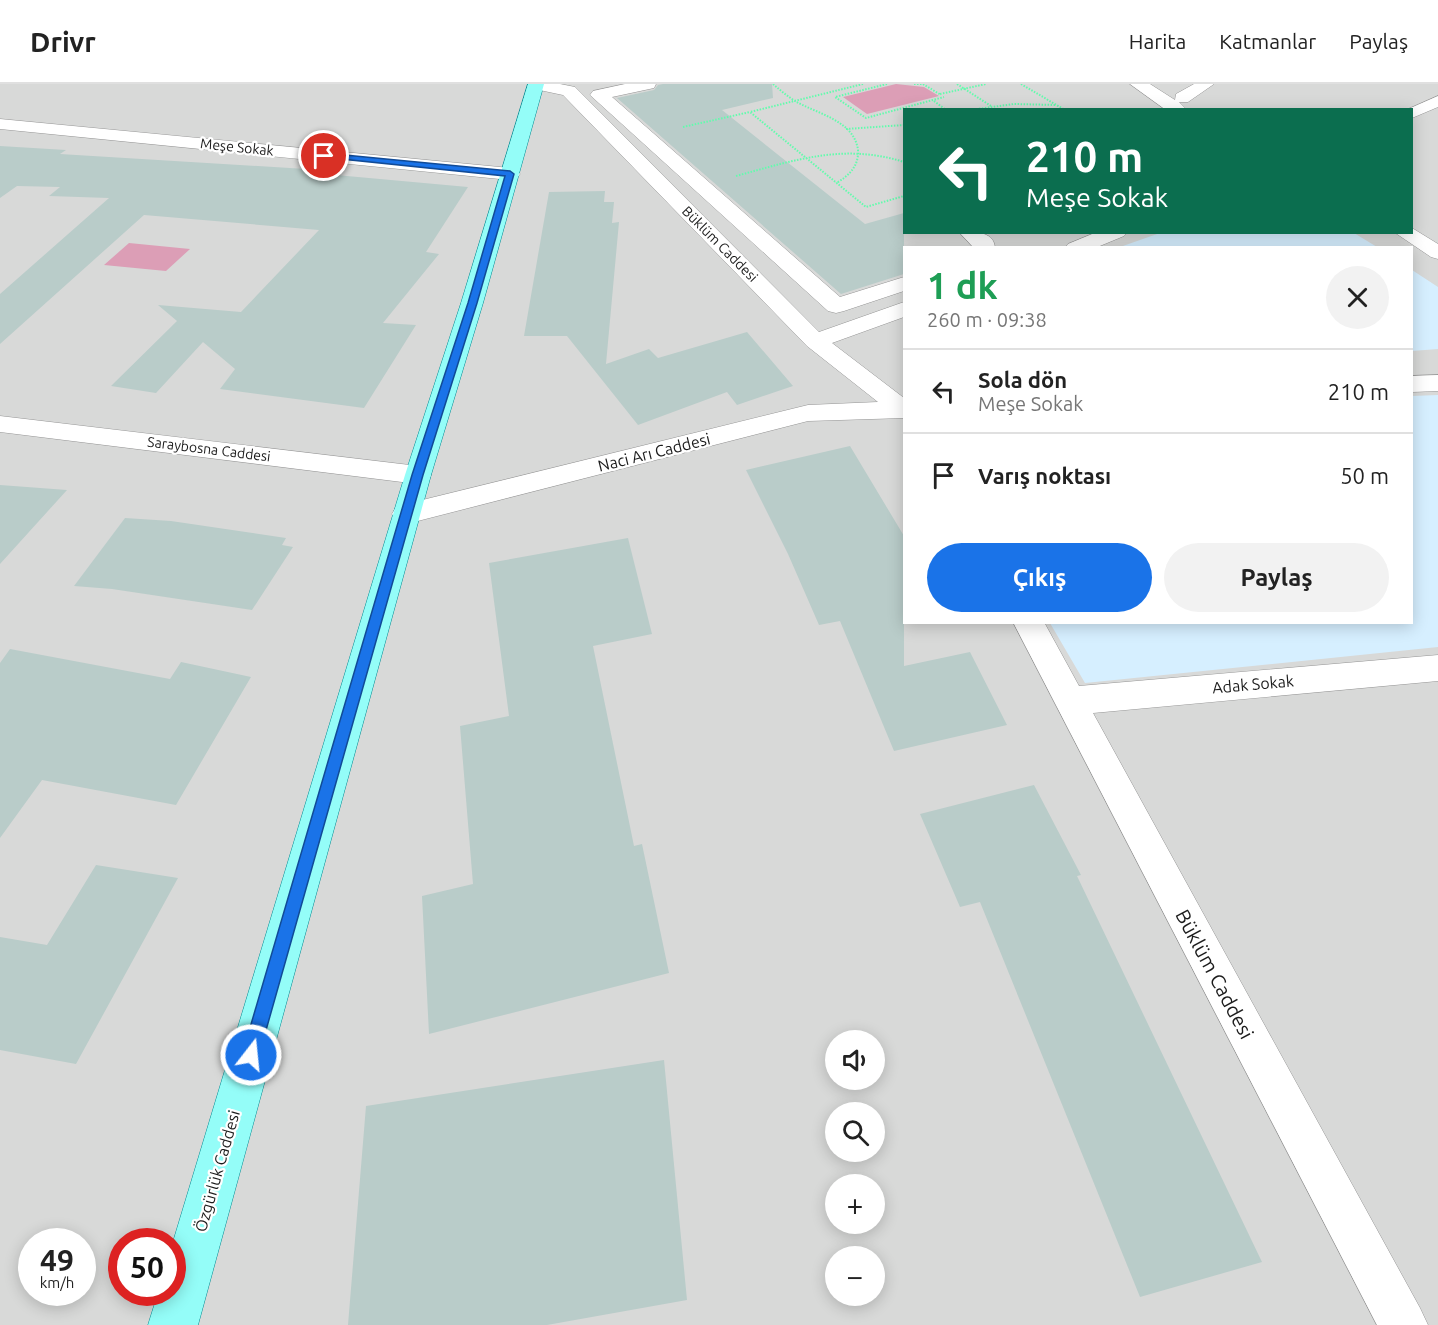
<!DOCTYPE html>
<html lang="tr">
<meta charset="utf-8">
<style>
body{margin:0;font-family:Ubuntu,sans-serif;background:#f2f2f2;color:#222;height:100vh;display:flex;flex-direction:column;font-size:22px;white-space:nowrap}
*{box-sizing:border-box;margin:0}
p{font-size:20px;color:#767676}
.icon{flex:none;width:33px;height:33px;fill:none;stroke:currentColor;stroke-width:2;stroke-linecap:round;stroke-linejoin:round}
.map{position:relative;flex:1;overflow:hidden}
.panel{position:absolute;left:903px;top:162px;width:510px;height:378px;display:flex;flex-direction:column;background:#fff;border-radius:0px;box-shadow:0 3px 15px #0003}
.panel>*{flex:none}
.top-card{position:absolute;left:903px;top:24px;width:510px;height:126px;border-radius:0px;box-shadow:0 3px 15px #0003;background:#0b6e4f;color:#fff;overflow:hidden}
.controls{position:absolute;left:825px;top:946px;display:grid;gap:12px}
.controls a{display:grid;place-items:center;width:60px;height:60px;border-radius:50%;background:#fff;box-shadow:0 3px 15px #0003;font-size:30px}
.speed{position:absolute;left:18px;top:1144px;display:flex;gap:12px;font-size:30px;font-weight:700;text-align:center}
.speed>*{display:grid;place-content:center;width:78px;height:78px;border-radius:50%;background:#fff;box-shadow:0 3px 15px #0003;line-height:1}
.speed small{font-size:15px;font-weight:400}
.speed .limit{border:9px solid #d22;background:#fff;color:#111}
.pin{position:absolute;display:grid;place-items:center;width:51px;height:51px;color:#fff;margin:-26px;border:3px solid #fff;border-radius:50%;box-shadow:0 2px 6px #0007}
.me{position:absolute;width:66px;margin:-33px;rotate:16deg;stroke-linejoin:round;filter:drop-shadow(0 0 4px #0008)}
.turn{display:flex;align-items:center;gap:21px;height:126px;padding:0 24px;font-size:27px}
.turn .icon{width:78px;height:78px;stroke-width:2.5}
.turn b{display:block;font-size:42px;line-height:51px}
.round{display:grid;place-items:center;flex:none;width:63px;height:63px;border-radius:32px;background:#f2f2f2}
.overview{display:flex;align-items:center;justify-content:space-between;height:102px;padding:0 24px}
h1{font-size:36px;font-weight:700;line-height:45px;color:#1e9e55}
.primary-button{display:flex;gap:12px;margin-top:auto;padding:12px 24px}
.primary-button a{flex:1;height:69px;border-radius:36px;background:#1a73e8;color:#fff;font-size:24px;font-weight:700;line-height:69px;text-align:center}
.primary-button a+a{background:#f2f2f2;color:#222}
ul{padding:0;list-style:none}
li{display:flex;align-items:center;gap:18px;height:84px;padding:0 24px;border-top:2px solid #e0e0e0}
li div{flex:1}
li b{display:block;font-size:22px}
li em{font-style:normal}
header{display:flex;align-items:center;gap:36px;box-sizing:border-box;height:84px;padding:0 30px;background:#fff;border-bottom:2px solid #e0e0e0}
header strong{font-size:28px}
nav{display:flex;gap:33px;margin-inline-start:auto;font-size:21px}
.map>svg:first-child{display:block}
</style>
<header>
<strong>Drivr</strong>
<nav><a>Harita</a><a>Katmanlar</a><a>Paylaş</a></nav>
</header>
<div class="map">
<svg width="1438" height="1241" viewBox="0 0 1438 1241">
<rect width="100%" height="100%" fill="#e0eced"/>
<path fill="#d8d9d8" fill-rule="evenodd" d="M0 0H1438V1241H0ZM904 26H1412V148H904ZM904 164H1412V538H904ZM836 957H874V996H836ZM836 1029H874V1068H836ZM836 1101H874V1140H836ZM32 1158H82V1209H32ZM122 1158H172V1209H122ZM836 1173H874V1212H836Z"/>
<path fill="#d6efff" d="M1160 149H1354L1377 163H1120Z
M1412 186 1438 203V265L1412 267Z
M1438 311V563L1085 599 1050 539 1412 538V312Z"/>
<path fill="#dc9eb6" d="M896 0 924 3 939 12 867 30 843 13Z
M129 159 190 165 166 187 104 181Z"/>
<path fill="#b9ccc9" d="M663 0H772L773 14 722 26 865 140 904 129V190L841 210 617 14 654 6 658 1Z
M0 62 66 66 60 70 306 85 303 88 468 103 426 168 439 170 383 239 416 241 364 324 220 305 235 285 203 258 156 309 111 302 177 237 158 221 241 228 319 146 144 131 0 260V210L109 114 49 112 60 103 17 102 0 114Z
M605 107 604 118H614L612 139 619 138 606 280 649 265 658 274 747 248 793 302 737 321 727 308 638 341 567 252H524L549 108Z
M850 362 904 452V582L970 568 1007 641 894 667 840 537 819 541 788 470 746 386Z
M0 401 67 406 0 480Z
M125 434 171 437 286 454 282 461 293 463 252 526 112 505 74 502Z
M628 454 652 550 593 562 634 762 642 760 669 889 429 950 422 812 473 800 460 642 509 632 489 479Z
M10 565 170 595 181 578 251 593 176 721 42 696 0 754V579Z
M1034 701 1081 791 1077 792 1262 1178 1140 1213 980 818 960 823 920 730Z
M96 781 178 794 76 980 0 966V853L47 861Z
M664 976 687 1216 547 1241H348L366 1022Z"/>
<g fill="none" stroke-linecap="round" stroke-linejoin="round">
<defs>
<path id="minor" d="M528 0H560L575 3 819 248 904 218V233L832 259 904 314V334L808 337 406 440 396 437 392 430 396 423 406 420 808 321 878 318 807 262 563 11 530 4Z
M625 0H656L654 4 612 13 840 213 904 193V207L844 227 836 229 828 227 590 11 593 7Z
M1130 0H1150L1175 16 1176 10 1194 0H1214L1188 18H1179L1187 26H1166Z
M1438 12V23L1412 34V26H1406Z
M0 35 510 84 517 86 520 90 517 94 510 96 0 45Z
M1412 144 1438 160V175L1431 173 1394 148H1412Z
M959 148C972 148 994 146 995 164H974Z
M1097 148H1127L1124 152 1095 164H1065L1068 160Z
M1438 291V307L1412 308V292Z
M0 332 418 382 428 384 431 391 428 398 418 400 0 348Z
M1013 538H1044L1079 602 1438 571V597L1093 629 1420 1224 1428 1241H1377Z"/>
<path id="major" d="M528 0H544L483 219 431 391 198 1241H148L158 1209H172V1161L405 391 461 219Z"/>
</defs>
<use href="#minor" stroke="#959595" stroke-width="1"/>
<use href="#major" stroke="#008a91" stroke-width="1"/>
<path stroke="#62fcad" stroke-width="2" stroke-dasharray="1.5 1.5" stroke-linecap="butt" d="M773 0C780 6 787 12 795 17 817 30 854 36 858 66 859 82 849 92 836 99
M863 0 750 28 866 123 904 112
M887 0 835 13 866 34 944 13
M914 0H923L941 11
M957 0 991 22
M1021 0 1065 26
M940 10 986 0
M934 17 946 26
M970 26 1014 20 1056 21
M683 43 750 28
M846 45 904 41
M736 92C795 76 844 59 904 78"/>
<use href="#minor" fill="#fff" fill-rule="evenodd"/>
<use href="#major" fill="#94fdf8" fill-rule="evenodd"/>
</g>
<path fill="#1a73e8" stroke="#114b97" stroke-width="1.5" d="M324 69 510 87 514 90 477 219 423 391 259 971 257 977 251 979 244 977 242 971 412 391 468 219 505 92 322 73V70Z"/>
<g text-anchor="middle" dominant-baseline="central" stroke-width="4.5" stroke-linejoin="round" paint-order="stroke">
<g font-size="14" fill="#1b1b1b" stroke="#fff">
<text transform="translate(237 63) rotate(6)">Meşe Sokak</text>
<text transform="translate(720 160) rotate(45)">Büklüm Caddesi</text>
<text transform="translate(209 365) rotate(7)">Saraybosna Caddesi</text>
</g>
<g font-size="16" fill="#1b1b1b" stroke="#fff">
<text transform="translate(654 368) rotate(-14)">Naci Arı Caddesi</text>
<text transform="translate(1253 600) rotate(-5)">Adak Sokak</text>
<text transform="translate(217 1087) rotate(-74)">Özgürlük Caddesi</text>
</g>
<g font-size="20" fill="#1b1b1b" stroke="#fff">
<text transform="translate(1215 890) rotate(62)">Büklüm Caddesi</text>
</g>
</g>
</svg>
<div class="controls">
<a><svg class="icon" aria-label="sound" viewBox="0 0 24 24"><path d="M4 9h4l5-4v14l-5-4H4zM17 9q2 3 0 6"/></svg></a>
<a><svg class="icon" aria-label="search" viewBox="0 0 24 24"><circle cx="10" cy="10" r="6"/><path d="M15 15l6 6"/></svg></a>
<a>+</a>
<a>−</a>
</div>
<div class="speed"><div>49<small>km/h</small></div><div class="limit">50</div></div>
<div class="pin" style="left:324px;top:72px;background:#d93025"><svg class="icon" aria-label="arrive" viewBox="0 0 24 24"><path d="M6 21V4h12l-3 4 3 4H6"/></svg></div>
<svg class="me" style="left:251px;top:971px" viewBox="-20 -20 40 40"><circle r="17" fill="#1a73e8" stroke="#fff" stroke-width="3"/><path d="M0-11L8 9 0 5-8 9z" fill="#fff"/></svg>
<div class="top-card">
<div class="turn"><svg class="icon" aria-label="left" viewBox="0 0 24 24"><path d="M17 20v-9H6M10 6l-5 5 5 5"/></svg><div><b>210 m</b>Meşe Sokak</div></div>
</div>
<section class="panel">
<div class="overview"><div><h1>1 dk</h1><p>260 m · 09:38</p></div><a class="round"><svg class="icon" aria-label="close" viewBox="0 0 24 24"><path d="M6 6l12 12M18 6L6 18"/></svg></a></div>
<ul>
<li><svg class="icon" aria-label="left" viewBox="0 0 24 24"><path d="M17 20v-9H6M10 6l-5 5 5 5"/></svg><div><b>Sola dön</b><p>Meşe Sokak</p></div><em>210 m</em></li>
<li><svg class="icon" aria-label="arrive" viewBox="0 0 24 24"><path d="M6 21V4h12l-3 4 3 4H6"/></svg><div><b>Varış noktası</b></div><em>50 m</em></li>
</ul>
<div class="primary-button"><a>Çıkış</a><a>Paylaş</a></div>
</section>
</div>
